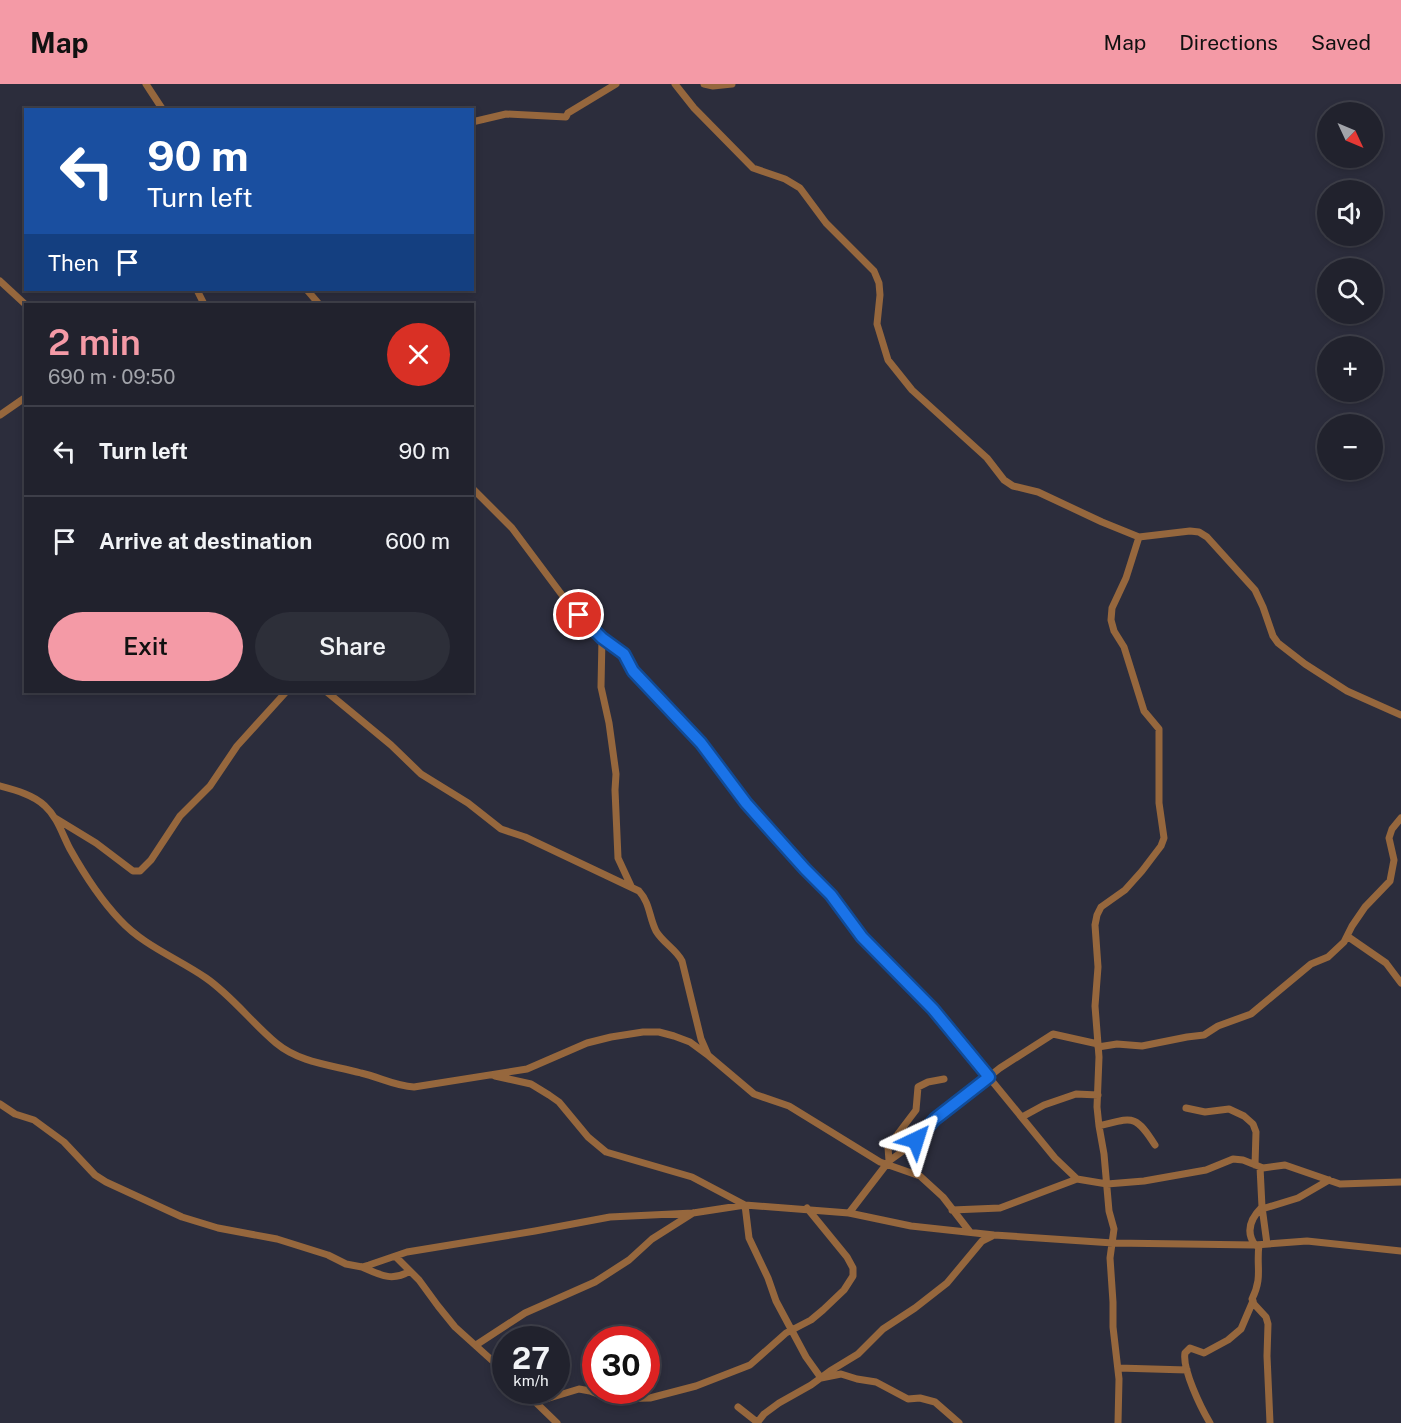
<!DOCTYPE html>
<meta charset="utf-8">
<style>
body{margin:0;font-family:"Public Sans",sans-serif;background:#2d2f39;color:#f1f3f6;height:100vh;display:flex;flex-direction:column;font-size:22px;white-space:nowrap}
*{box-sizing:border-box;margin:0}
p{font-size:20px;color:#a2a4aa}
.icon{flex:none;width:33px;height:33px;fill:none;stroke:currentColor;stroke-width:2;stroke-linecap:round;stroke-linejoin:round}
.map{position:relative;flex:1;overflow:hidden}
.side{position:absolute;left:24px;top:219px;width:450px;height:390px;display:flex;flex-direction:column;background:#21222d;border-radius:0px;box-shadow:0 3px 9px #0003,0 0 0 2px #3e3f49}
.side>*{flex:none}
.top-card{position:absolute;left:24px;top:24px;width:450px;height:183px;border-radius:0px;box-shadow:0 3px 9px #0003,0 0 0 2px #3e3f49;background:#1a4fa0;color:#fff;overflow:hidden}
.needle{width:39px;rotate:134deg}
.tools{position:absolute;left:1317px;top:18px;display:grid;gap:12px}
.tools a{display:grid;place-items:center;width:66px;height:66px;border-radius:50%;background:#21222d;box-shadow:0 3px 9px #0003,0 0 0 2px #3e3f49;font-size:30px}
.speed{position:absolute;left:492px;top:1242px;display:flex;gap:12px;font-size:30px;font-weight:700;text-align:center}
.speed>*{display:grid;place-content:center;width:78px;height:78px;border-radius:50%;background:#21222d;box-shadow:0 3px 9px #0003,0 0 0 2px #3e3f49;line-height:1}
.speed small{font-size:15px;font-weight:400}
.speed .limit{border:9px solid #d22;background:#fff;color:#111}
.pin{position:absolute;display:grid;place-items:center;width:51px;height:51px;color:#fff;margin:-26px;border:3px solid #fff;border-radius:50%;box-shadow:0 2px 6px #0007}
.me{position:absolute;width:66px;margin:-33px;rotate:41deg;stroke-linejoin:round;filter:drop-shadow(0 0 4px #0008)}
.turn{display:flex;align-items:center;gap:21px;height:126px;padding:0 24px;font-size:27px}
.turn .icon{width:78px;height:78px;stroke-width:2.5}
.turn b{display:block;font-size:42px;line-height:51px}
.then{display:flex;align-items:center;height:57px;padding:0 24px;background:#0003;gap:12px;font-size:22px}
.round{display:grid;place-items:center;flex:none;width:63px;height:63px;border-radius:32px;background:#2d2f39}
.summary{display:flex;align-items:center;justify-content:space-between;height:102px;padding:0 24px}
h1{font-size:36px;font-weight:600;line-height:45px;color:#f49aa6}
.button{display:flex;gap:12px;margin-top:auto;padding:12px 24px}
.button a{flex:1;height:69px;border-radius:36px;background:#f49aa6;color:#111;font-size:24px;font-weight:600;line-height:69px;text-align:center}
.button a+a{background:#2d2f39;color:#f1f3f6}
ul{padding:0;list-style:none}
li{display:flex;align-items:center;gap:18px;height:90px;padding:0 24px;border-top:2px solid #3e3f49}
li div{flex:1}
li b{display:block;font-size:22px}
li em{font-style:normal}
header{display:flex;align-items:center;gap:36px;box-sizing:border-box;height:84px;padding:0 30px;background:#f49aa6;color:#111}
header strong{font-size:28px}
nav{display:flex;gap:33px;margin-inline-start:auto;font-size:21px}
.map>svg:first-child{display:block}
</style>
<header>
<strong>Map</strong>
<nav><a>Map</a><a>Directions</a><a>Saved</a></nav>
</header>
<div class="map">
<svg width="1401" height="1339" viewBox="0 0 1401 1339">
<rect width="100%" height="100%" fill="#2c2d3c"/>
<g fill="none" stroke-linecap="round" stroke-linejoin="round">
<path stroke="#96673d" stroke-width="7" d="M146 0 163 26
M675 0 694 24 753 84 785 95 800 104 826 139 874 187 879 199 880 211 877 240 888 276 912 306 987 374 1004 396 1013 402 1038 408 1102 438 1139 453 1190 447 1199 448 1207 453 1255 506 1263 523 1273 552 1278 559 1305 580 1347 607 1401 631
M704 0 713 2 732 0
M472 38 506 30 566 33 568 29 616 0
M0 197 26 221
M197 206 204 220
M307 206 319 220
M0 331 26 313
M472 404 512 444 568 519 602 554 624 570 634 589 701 659 746 719 805 785 831 811 862 853 933 925 1055 1074 1077 1095
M602 554 601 603 609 639 616 690 615 706 618 774 631 802
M327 608 391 661 421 690 468 719 501 745 525 753 639 807C650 819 649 833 656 847 663 859 676 865 682 877L701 955 708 971
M0 702C15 706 34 711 45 722 58 734 62 750 70 765 84 790 100 815 120 836 144 862 177 874 206 894 232 912 252 939 276 959 300 979 332 981 361 989 379 993 395 1002 414 1003L527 985 587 959 611 953 643 948H659L674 952 690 958 709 972 754 1010 789 1022 880 1078 920 1092 943 1113 970 1148
M55 734 96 759 133 787H140L151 776 180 732 210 702 237 662 286 608
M1347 852 1386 879 1401 899
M1098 963 1117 960 1142 962 1187 953 1204 951 1218 942 1251 930 1311 880 1328 873 1344 858 1352 842 1365 823 1390 797 1394 776 1389 754 1392 745 1401 734
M495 992 531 1000 549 1011 559 1018 588 1053 606 1068 692 1093 745 1121 749 1154 768 1194 776 1217 806 1273 821 1294 841 1290 857 1295 876 1298 908 1315 920 1314 935 1318 959 1339
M0 1020 15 1030 34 1036 64 1058 95 1091 106 1098 182 1133 218 1144 277 1155 328 1171 346 1180 362 1183 369 1181 407 1168 535 1147 610 1133 693 1129 745 1121 849 1129 911 1142 994 1151 1113 1159 1255 1161 1307 1157 1401 1167
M1186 1024 1205 1028 1229 1025 1244 1032 1253 1040 1256 1048 1255 1081
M1022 1033 1044 1021 1076 1010 1098 1011
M1099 1042C1132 1034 1135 1029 1155 1061
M889 1077 888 1063 916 1026 918 1003 928 998 944 995
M1260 1083 1262 1123 1267 1160
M1262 1125 1298 1114 1329 1096
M952 1126 1000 1124 1077 1095 1107 1100 1144 1097 1206 1086 1233 1075 1243 1076 1263 1084 1285 1081 1340 1100 1401 1098
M849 1129 889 1077 914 1059 935 1035 1000 984 1053 950 1098 960
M1255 1161C1245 1147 1251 1134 1262 1123
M1259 1161C1256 1183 1263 1193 1252 1215L1254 1220 1266 1233 1268 1240 1267 1272 1270 1339
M396 1173 419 1196 438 1222 455 1243 506 1289
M362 1183C380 1191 392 1198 410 1187
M476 1261 525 1229 595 1198 629 1176 652 1155 693 1129
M1118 1284 1187 1286
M523 1306 557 1339
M536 1318 579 1305 590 1307 611 1315 650 1314 696 1302 750 1281 786 1249 811 1236 823 1226 844 1206 853 1192V1184L847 1173 807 1124
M738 1323 757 1338
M757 1339 764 1330 779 1319 811 1301 830 1287 858 1270 883 1245 915 1224 947 1199 982 1157 992 1152
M1118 1339 1119 1295 1113 1243V1218L1110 1174 1114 1145 1109 1127 1104 1070 1099 1042 1097 1023 1099 973 1095 922 1098 883 1095 841 1097 831 1101 823 1125 806 1142 787 1161 762 1164 754 1159 719V645L1144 627 1124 563 1114 547 1111 536 1112 524 1126 494 1139 453
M1210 1339C1201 1324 1182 1285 1185 1269L1190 1264 1204 1269 1228 1256 1241 1245 1253 1217"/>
</g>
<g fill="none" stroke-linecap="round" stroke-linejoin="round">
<defs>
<path id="route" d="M579 531 602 554 624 570 633 587 701 659 746 719 805 785 831 811 862 853 933 925 989 993 935 1035 916 1056"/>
</defs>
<use href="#route" stroke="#114b97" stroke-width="15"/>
<use href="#route" stroke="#1a73e8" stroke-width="10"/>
</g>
</svg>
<div class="tools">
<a><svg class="needle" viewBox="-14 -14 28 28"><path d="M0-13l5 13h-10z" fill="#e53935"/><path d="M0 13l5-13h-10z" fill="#a2a4aa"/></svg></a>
<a><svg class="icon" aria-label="sound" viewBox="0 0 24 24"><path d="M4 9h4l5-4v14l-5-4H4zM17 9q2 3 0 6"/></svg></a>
<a><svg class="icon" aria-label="search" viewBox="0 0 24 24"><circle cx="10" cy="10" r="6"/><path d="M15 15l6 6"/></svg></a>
<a>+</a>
<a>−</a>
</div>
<div class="speed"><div>27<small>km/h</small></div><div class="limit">30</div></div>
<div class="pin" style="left:579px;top:531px;background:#d93025"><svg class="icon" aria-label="arrive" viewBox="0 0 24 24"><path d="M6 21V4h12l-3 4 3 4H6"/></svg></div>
<svg class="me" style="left:916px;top:1056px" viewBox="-20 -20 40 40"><path d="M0-17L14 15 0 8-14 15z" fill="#1a73e8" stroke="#fff" stroke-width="4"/></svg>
<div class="top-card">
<div class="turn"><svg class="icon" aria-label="left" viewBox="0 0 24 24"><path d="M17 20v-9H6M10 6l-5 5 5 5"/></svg><div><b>90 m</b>Turn left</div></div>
<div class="then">Then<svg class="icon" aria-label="arrive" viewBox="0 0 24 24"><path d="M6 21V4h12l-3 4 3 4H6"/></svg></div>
</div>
<section class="side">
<div class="summary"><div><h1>2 min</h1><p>690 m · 09:50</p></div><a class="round" style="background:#d93025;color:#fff"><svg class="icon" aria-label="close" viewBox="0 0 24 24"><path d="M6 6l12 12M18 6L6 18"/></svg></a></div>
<ul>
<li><svg class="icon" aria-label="left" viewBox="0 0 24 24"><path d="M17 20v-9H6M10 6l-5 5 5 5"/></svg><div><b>Turn left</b></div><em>90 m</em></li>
<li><svg class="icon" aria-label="arrive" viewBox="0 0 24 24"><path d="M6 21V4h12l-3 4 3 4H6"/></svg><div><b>Arrive at destination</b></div><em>600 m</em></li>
</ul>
<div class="button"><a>Exit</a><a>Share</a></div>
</section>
</div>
